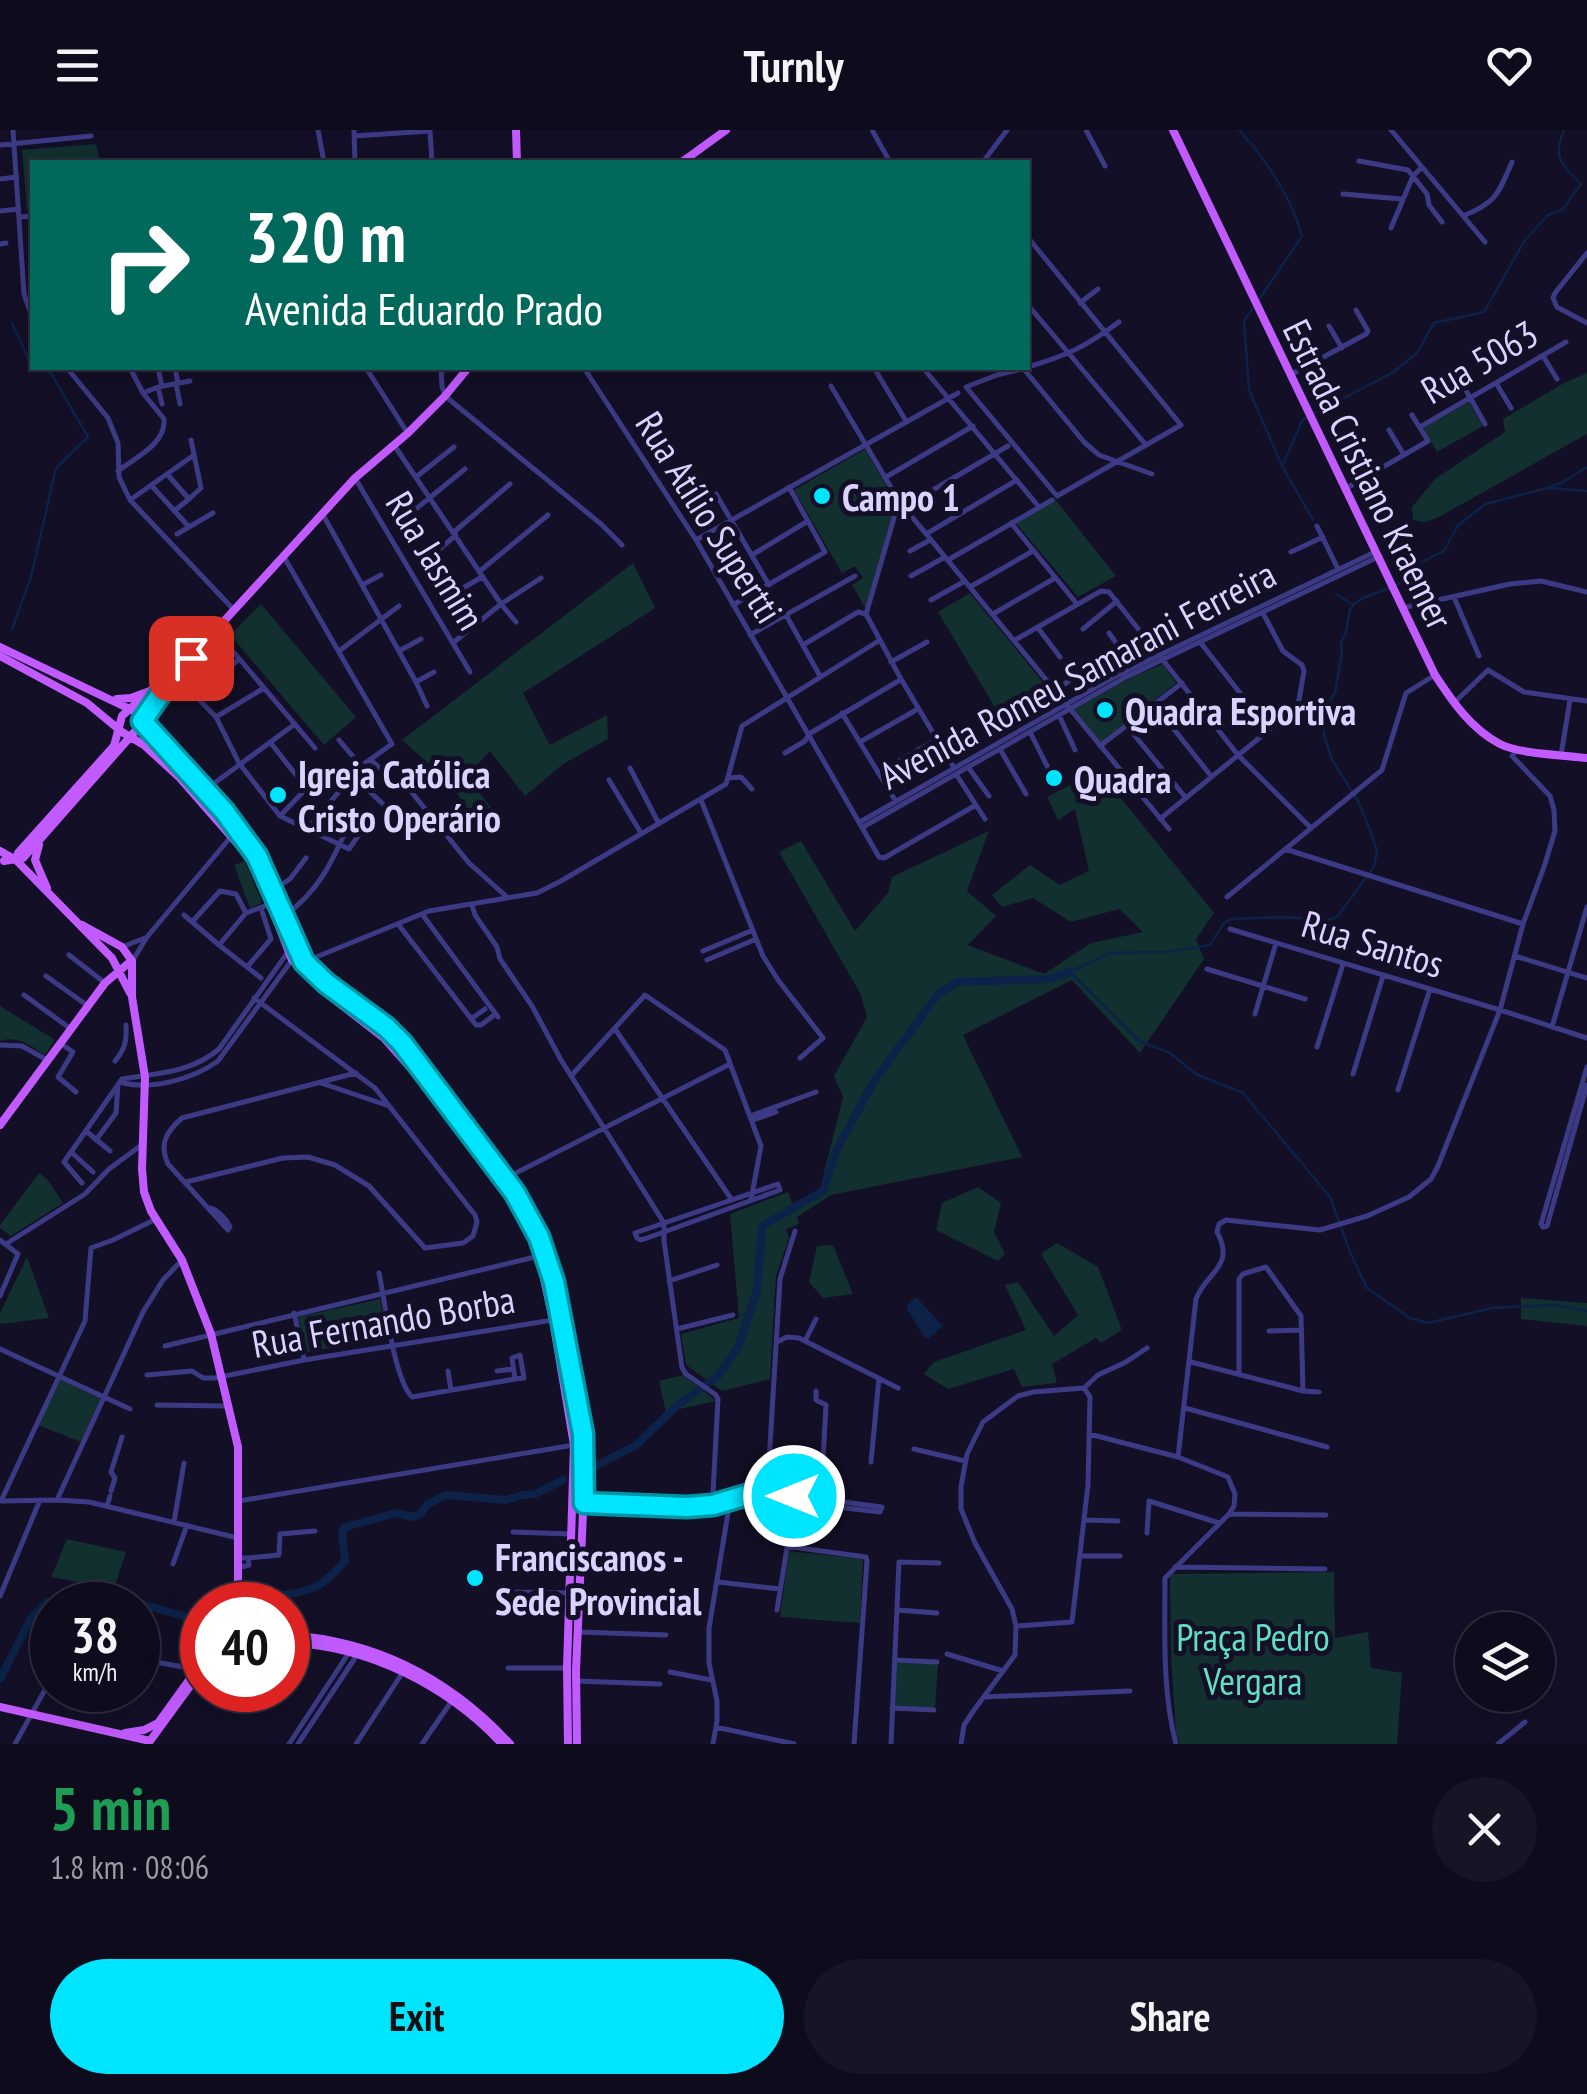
<!DOCTYPE html>
<meta charset="utf-8">
<style>
body{margin:0;font-family:"PT Sans Narrow",sans-serif;background:#171425;color:#f1f3f6;height:100vh;display:flex;flex-direction:column;font-size:38px;white-space:nowrap}
*{box-sizing:border-box;margin:0}
p{font-size:32px;color:#9b9ba3}
.icon{flex:none;width:55px;height:55px;fill:none;stroke:currentColor;stroke-width:2;stroke-linecap:round;stroke-linejoin:round}
.map{position:relative;height:1614px;overflow:hidden}
.side{display:flex;flex-direction:column;background:#0e0b1c;flex:1}
.side>*{flex:none}
.hud{position:absolute;left:30px;top:30px;width:1000px;height:210px;border-radius:0px;box-shadow:0 10px 40px #0002,0 0 0 2px #2e2b3b;background:#00695c;color:#fff;overflow:hidden}
.fabs{position:absolute;left:1455px;top:1482px;display:grid;gap:20px}
.fabs a{display:grid;place-items:center;width:100px;height:100px;border-radius:50%;background:#0e0b1c;box-shadow:0 10px 40px #0002,0 0 0 2px #2e2b3b;font-size:50px}
.speed{position:absolute;left:30px;top:1452px;display:flex;gap:20px;font-size:50px;font-weight:700;text-align:center}
.speed>*{display:grid;place-content:center;width:130px;height:130px;border-radius:50%;background:#0e0b1c;box-shadow:0 10px 40px #0002,0 0 0 2px #2e2b3b;line-height:1}
.speed small{font-size:25px;font-weight:400}
.speed .limit{border:15px solid #d22;background:#fff;color:#111}
.pin{position:absolute;display:grid;place-items:center;width:85px;height:85px;color:#fff;margin:-42px;border-radius:20px;box-shadow:0 5px 15px #0006}
.me{position:absolute;width:110px;margin:-55px;rotate:270deg;stroke-linejoin:round;filter:drop-shadow(0 0 8px #0008)}
.turn{display:flex;align-items:center;gap:35px;height:210px;padding:0 50px;font-size:45px}
.turn .icon{width:130px;height:130px;stroke-width:2.5}
.turn b{display:block;font-size:70px;line-height:85px}
.round{display:grid;place-items:center;flex:none;width:105px;height:105px;border-radius:52px;background:#171425}
.headline{display:flex;align-items:center;justify-content:space-between;height:170px;padding:0 50px}
h1{font-size:60px;font-weight:700;line-height:75px;color:#1e9e55}
.cta{display:flex;gap:20px;margin-top:auto;padding:20px 50px}
.cta a{flex:1;height:115px;border-radius:60px;background:#00e5ff;color:#111;font-size:40px;font-weight:700;line-height:115px;text-align:center}
.cta a+a{background:#171425;color:#f1f3f6}
header{display:flex;justify-content:space-between;align-items:center;height:130px;padding:0 50px;background:#0e0b1c;font-size:45px;font-weight:700}
.map>svg:first-child{display:block}
</style>
<header><svg class="icon" aria-label="menu" viewBox="0 0 24 24"><path d="M4 6h16M4 12h16M4 18h16"/></svg>Turnly<svg class="icon" aria-label="heart" viewBox="0 0 24 24"><path d="M12 20l-8-8c-3-5 5-10 8-4 3-6 11-1 8 4z"/></svg></header>
<div class="map">
<svg width="1587" height="1614" viewBox="0 0 1587 1614">
<rect width="100%" height="100%" fill="#130f26"/>
<path fill="#12302f" d="M96 14 100 32H32V80H27L22 20Z
M1587 243V304L1437 388 1425 392 1413 390 1412 377 1435 349 1505 302 1503 289 1564 253Z
M1469 272 1483 296 1437 322 1423 298Z
M865 319 896 372 866 479 852 455 863 448 855 436 842 443 794 360Z
M1055 369 1116 446 1078 467 1016 393Z
M633 433 655 478 523 563 550 615 607 585 608 609 563 634 525 666 490 621 467 646 495 683 480 696 448 651 402 610Z
M970 463 1060 573 1009 601 938 482Z
M261 474 356 587 324 615 230 505Z
M1163 534 1176 553 1100 614 1073 580 1132 547Z
M1098 640 1214 783 1196 809 1204 829 1140 923 1072 850 963 905 1022 1027 831 1065 797 1087 799 1094 786 1099 789 1108 776 1146 770 1249 722 1261 686 1235 681 1204 739 1188 730 1084 788 1062 793 1076 820 1059 843 967 834 946 867 887 860 863 779 722 801 711 855 801 888 763 892 747 989 701 967 761 996 786 968 815 1044 844 1091 813 1143 802 1119 779 1071 792 1033 768 1002 777 992 765 1030 735 1060 755 1089 741 1075 679 1058 690 1047 667Z
M245 731 262 773 250 778 234 735Z
M0 876 55 910 45 925C31 916 17 905 0 911Z
M39 1043 48 1050 63 1073 11 1106 0 1098V1095Z
M978 1057 1001 1073 994 1102 1005 1124 998 1131 936 1100 942 1073Z
M1057 1113 1098 1137 1122 1200 1101 1213 1096 1208 1052 1234 1057 1253 1022 1257 1014 1239 948 1259 924 1244 934 1232 1026 1200 1005 1155 1018 1152 1054 1206 1078 1185 1041 1124Z
M833 1115 853 1164 823 1168 809 1152 817 1116Z
M27 1127 49 1188 0 1194V1183Z
M1521 1168 1587 1173V1196L1521 1189Z
M380 1169 387 1209 306 1222 298 1187Z
M684 1245 716 1271 666 1282 659 1251Z
M60 1248 101 1267 81 1312 38 1295Z
M67 1409 126 1422 114 1459 51 1447Z
M789 1421 863 1429 860 1493 780 1487Z
M1334 1442 1335 1508 1368 1502 1371 1538 1402 1543 1397 1614H1180L1176 1604 1171 1525 1170 1444Z
M897 1532 938 1534 935 1578 895 1576Z"/>
<path fill="#0c2248" d="M914 1168H917L943 1196 928 1209 924 1206 907 1179V1175Z"/>
<g fill="none" stroke-linecap="round" stroke-linejoin="round">
<path stroke="#0c2248" stroke-width="2.5" d="M1239 0C1267 31 1291 65 1302 106L1258 171
M1253 178 1244 191 1249 260 1282 336 1313 390
M12 193 32 237
M1313 284 1392 243 1417 223 1434 193 1484 182 1525 110 1548 85 1562 80 1581 54C1562 35 1552 28 1564 0
M1282 336 1302 291 1306 288
M1549 358 1587 361
M1394 456 1408 449 1410 438 1444 421 1458 395 1486 374 1547 358 1563 352 1587 337
M1389 458 1363 468 1353 475 1350 480 1346 502 1341 513 1342 522 1335 563 1327 574 1324 605 1332 630 1358 671 1372 705 1377 721 1374 737 1337 787 1328 790 1287 787 1231 789 1224 793 1210 815 1167 822 1110 823 1070 842 1139 911 1170 923 1196 944 1243 963 1330 1067 1350 1122 1367 1158 1410 1188 1428 1193 1492 1178 1554 1175 1587 1181
M1336 464 1352 474
M12 499 31 447 56 338 88 307 51 243 33 238"/>
<path stroke="#0c2248" stroke-width="8" d="M592 1338 636 1315 679 1274 717 1247 738 1217 757 1161 762 1096 823 1061 836 1021 874 951 938 864 958 852 1049 849 1070 842
M275 1475 281 1465C314 1462 324 1455 345 1431L342 1402 345 1397 396 1383 413 1387 420 1384 428 1374 446 1365 506 1370 523 1365 535 1364 563 1350
M0 1549 31 1488 47 1472 69 1471 137 1473 202 1491"/>
<path stroke="#3d3a85" stroke-width="5" d="M13 0 24 164 32 187
M318 0 324 32
M354 0 355 32
M872 0 890 32
M1086 0 1105 36
M1391 0 1485 112
M430 1 432 32
M354 6 430 1
M0 15 91 6
M1359 31 1408 40 1427 64 1429 75 1442 92
M983 32 1007 0
M0 49 17 47
M1343 64 1401 69
M0 81 19 79
M1463 86C1497 72 1498 64 1512 32
M20 87 32 86
M1391 98 1413 46 1422 37
M0 114 6 113
M1587 123 1555 163 1553 168 1557 177 1587 193
M1080 173 1098 159
M1028 175 1146 315
M1329 196 1342 218
M1543 226 1557 249
M1028 237C1068 225 1085 217 1119 192
M67 238 108 288 118 313 119 347 130 370 235 481
M158 238 162 256
M175 238 178 253
M366 238 407 302
M441 238 442 256 445 266 601 394 622 415
M584 238 696 410 879 727 884 728 976 675
M874 238 906 291
M923 238 1039 377
M1023 238 1084 312 1099 325 1152 344
M1026 238 997 245 966 257 1057 366 1181 295 1030 110
M1292 244 1366 204 1368 201 1356 180
M176 253 180 274
M1496 253 1511 278
M1463 255 1485 294
M831 256 899 371 1169 699
M158 257 162 274
M143 263 158 257 190 251
M1420 297 1566 212
M1389 300 1404 325
M394 315 501 474 516 492
M118 341C136 327 166 314 164 289L143 263 130 238
M167 344 189 369 174 381
M416 347 454 317
M886 347 973 296
M355 348 470 542
M151 355 189 397
M1345 359 1428 311 1412 285
M716 364 769 455
M189 369 201 358 191 310
M130 370 194 325
M899 371 866 484 901 549 954 638
M904 377 1008 316
M322 383 416 552 427 576
M406 387 465 339
M1011 393 1077 474
M1317 396 1338 439
M454 402 510 354
M177 404 213 383
M926 404 1017 350
M696 410 958 263
M910 421 930 410
M1291 422 1323 407
M752 425 808 391
M284 427 392 614 361 636 308 698
M429 428 456 405
M948 430 1052 370
M480 441 548 385
M911 446 945 427
M362 455 381 445
M970 457 1033 421
M1454 467 1479 526
M446 468 482 447
M931 470 965 451
M733 475 825 422 789 357
M1402 478 1510 454 1541 451 1587 462
M993 484 1055 448
M786 485 820 546
M1038 498 1060 527
M1083 499 1117 471
M1109 503 1133 537
M750 505 855 446
M1015 510 1101 461 1109 462 1238 625 1311 698
M225 512 315 618
M454 512 501 474 541 448
M1200 512 1269 600
M803 515 858 482 866 484
M339 521 399 476
M399 521 421 509
M891 532 927 512
M175 545 216 587 239 633 280 686 349 719 371 687
M416 552 434 542
M1055 562 1087 536
M197 568 239 529
M1455 572 1488 540 1524 562 1587 571
M1154 574 1211 646
M842 583 895 670
M1059 585 1075 620
M216 587 264 558
M1126 595 1186 668
M1030 602 1048 638
M339 610 361 636
M270 612 307 659
M860 612 918 579
M1100 616 1182 553
M1000 619 1026 664
M785 623 805 611 809 604 900 550
M1561 625 1570 570
M371 630 392 650 409 659 469 733 507 767
M968 637 989 666
M630 638 659 694
M878 643 936 610
M956 644 985 689
M352 645 384 675 401 701 428 683
M729 648 741 647 752 659
M609 650 641 703
M205 660 295 594
M701 670 763 826 778 850 823 908 800 928
M280 686 323 641
M1160 689 1269 600 1295 577 1299 570 1304 541 1302 535 1283 521 1263 483
M860 692 1114 547 1375 422
M863 697 1124 548 1378 427
M1285 719 1523 794
M273 760 290 749 306 728
M1227 767 1382 640 1406 563 1435 545
M472 775 475 785 497 817 500 829 532 876 561 930 664 1093V1111L682 1238 686 1244 716 1265 718 1269 712 1382
M422 784 498 887
M184 785 219 815 246 783 270 774
M284 786C324 758 336 722 356 678
M192 792 220 761 236 764 246 783
M398 794 476 895H481L493 886
M1230 799 1500 880 1587 908
M219 815 261 848
M122 817 145 808
M703 821 753 800
M69 825 105 853
M1515 826 1587 848
M133 830 147 807 229 709 232 700 230 690
M707 830 756 809
M304 832 429 781 537 763 561 751 726 654 742 596 880 510
M247 837 271 809 261 778
M1207 839 1305 869
M46 846 88 876
M24 865 71 899
M1255 884 1276 813
M471 889 485 879
M1552 897 1587 777
M615 899 732 1070
M60 913 73 922 58 947 76 962
M0 915 22 916 47 930
M1317 917 1343 834
M115 931C125 919 127 911 126 895
M1353 944 1383 846
M571 946 645 865 725 920 761 1016 751 1070
M120 952C151 961 193 949 218 931L292 830
M321 953 386 975
M1398 960 1430 859
M753 985 816 962
M753 990 776 982
M86 1001 110 1021
M96 1010 116 983 118 955
M71 1022 93 1042
M506 1048 730 934
M186 1052 283 1028 308 1027 335 1035 369 1056 425 1118 463 1113 473 1106 477 1092 475 1085 375 958 254 868
M82 1053 64 1032 122 949C157 943 191 943 219 919L288 822
M778 1054 780 1060 650 1107 641 1110 637 1108 635 1103Z
M210 1078C218 1080 227 1090 230 1097L228 1099
M1541 1094 1587 937
M1541 1094 1543 1097 1547 1096 1587 955
M228 1100 168 1034C159 1014 166 1002 182 988L356 943
M0 1110 18 1124 0 1166
M6 1114 85 1064 109 1039 143 1014
M379 1143C385 1171 394 1249 412 1267L515 1249 524 1248 520 1225 512 1228 515 1249
M669 1151 717 1135
M294 1183 304 1229
M677 1199 733 1185
M1269 1201 1302 1200
M806 1209 816 1189
M777 1212 787 1207 799 1208 898 1258
M165 1216 539 1126
M0 1219 130 1279
M1191 1232 1303 1261 1319 1262
M448 1241 451 1260
M497 1241 513 1239
M1239 1244V1149L1243 1144 1266 1137 1301 1186 1303 1261
M147 1245 192 1241 203 1248H215L304 1230 553 1190
M816 1261V1270L826 1275 821 1368
M157 1275 227 1276
M1185 1278 1327 1317
M1089 1304 1178 1327 1228 1347 1235 1364 1234 1376 1229 1384 1165 1448C1165 1502 1162 1561 1176 1614
M914 1319 965 1331
M1178 1327 1196 1169C1206 1142 1236 1137 1217 1102L1219 1094 1226 1090 1320 1100 1367 1086 1409 1067 1431 1049 1438 1036 1500 880 1523 794 1544 737 1555 701 1554 680 1550 666 1512 626 1517 620
M871 1332 879 1248
M111 1361 115 1348 111 1342 122 1307
M767 1366 780 1149 795 1101
M57 1370 143 1182 163 1150 182 1130
M1 1371 85 1191 91 1118 113 1110 156 1089
M3 1371 57 1370 89 1372 238 1408
M239 1371 574 1315
M585 1373C621 1375 679 1383 713 1375 732 1371 748 1364 767 1362L882 1377 880 1382
M107 1376 110 1366
M584 1379 682 1383 712 1382 749 1371 766 1369 880 1382
M1229 1384 1326 1385
M1084 1390 1118 1391
M174 1392 184 1333
M513 1402 570 1404
M1147 1403 1149 1371 1219 1393
M1080 1426H1120
M248 1428 279 1425 280 1404 315 1401
M173 1434 187 1395
M1175 1437 1325 1439
M238 1438 249 1435 248 1428H239
M718 1452 780 1459
M511 1462 568 1463
M0 1466 40 1370
M777 1480 787 1418 792 1417 866 1427 867 1431 854 1614
M897 1480 937 1483
M1018 1496 1072 1492 1088 1355 1090 1267 1084 1258
M579 1502 666 1505
M947 1524 1003 1541
M138 1529 195 1539
M895 1530 937 1532
M508 1538H567
M670 1542 711 1550
M576 1551 660 1554
M984 1567 1130 1561
M892 1578 934 1580
M716 1597 794 1614
M15 1614 52 1547
M289 1614 350 1521
M298 1614 357 1525
M356 1614 403 1542
M422 1614 451 1572
M713 1614 717 1591V1571L709 1533V1498L729 1377
M891 1614 899 1432 939 1433
M961 1614 964 1595 974 1580 1015 1525 1016 1496 1012 1479 975 1413 961 1379V1357L967 1324 983 1292 1018 1266 1033 1262 1084 1258 1098 1245 1126 1232 1147 1218
M1498 1614 1525 1592"/>
<path stroke="#c25bff" stroke-width="8" d="M516 0 517 32
M1173 0 1435 545C1452 571 1471 599 1500 614 1519 624 1564 625 1587 628
M682 32 726 0
M0 517 136 582 229 687 257 726 304 832 326 853 386 897 403 913 421 935 465 998 506 1048 539 1107 554 1152 583 1304 585 1338 576 1540 577 1614
M0 526 87 573 122 602 144 615 180 648 250 728 258 742 292 830 322 860 384 908 431 961 508 1064 531 1104 539 1126 553 1190 574 1315 567 1538 568 1614
M117 569 131 568 147 562
M39 715 35 730 47 758
M0 721 16 730 112 828 130 863
M16 730 18 723 114 616 122 586 151 560 167 551
M4 731 23 728 42 707 138 598 171 549 355 348 408 303 445 266 468 238
M82 795 122 817 132 831V867L145 947 142 1039 144 1062 151 1081 182 1130 211 1204 238 1317V1475
M0 995 105 853 131 831
M288 1505C377 1511 449 1548 510 1614
M288 1513C367 1515 448 1556 502 1614
M0 1577 150 1611 202 1540
M125 1603 144 1600 158 1593 202 1532"/>
</g>
<g fill="none" stroke-linecap="round" stroke-linejoin="round">
<defs>
<path id="route" d="M191 528 171 549 142 591 224 681 257 726 304 832 326 853 386 897 402 913 515 1063 539 1107 554 1152 583 1304 584 1373 687 1377 713 1375 750 1364 767 1362 794 1366"/>
</defs>
<use href="#route" stroke="#0095a6" stroke-width="25"/>
<use href="#route" stroke="#00e5ff" stroke-width="18"/>
</g>
<g fill="#00e5ff" stroke="#130f26" stroke-width="4">
<circle cx="822" cy="366" r="10"/>
<circle cx="1105" cy="580" r="10"/>
<circle cx="1054" cy="648" r="10"/>
<circle cx="278" cy="665" r="10"/>
<circle cx="475" cy="1448" r="10"/>
</g>
<g text-anchor="middle" dominant-baseline="central" stroke-width="10" stroke-linejoin="round" paint-order="stroke">
<g font-size="38" fill="#d9d4ff" stroke="#130f26">
<text transform="translate(1479 231) rotate(-30)">Rua 5063</text>
<text transform="translate(1369 344) rotate(64)">Estrada Cristiano Kraemer</text>
<text transform="translate(710 387) rotate(58)">Rua Atílio Supertti</text>
<text transform="translate(436 430) rotate(59)">Rua Jasmim</text>
<text transform="translate(1077 544) rotate(-28)">Avenida Romeu Samarani Ferreira</text>
<text transform="translate(1373 813) rotate(17)">Rua Santos</text>
<text transform="translate(383 1191) rotate(-10)">Rua Fernando Borba</text>
</g>
<g font-size="38" font-weight="bold" fill="#d9d4ff" stroke="#130f26" text-anchor="start">
<text x="842" y="366">Campo 1</text>
<text x="1125" y="580">Quadra Esportiva</text>
<text x="298" y="643">Igreja Católica<tspan x="298" dy="44">Cristo Operário</tspan></text>
<text x="1074" y="648">Quadra</text>
<text x="495" y="1426">Franciscanos -<tspan x="495" dy="44">Sede Provincial</tspan></text>
</g>
<g font-size="38" fill="#5fe0c0" stroke="#130f26">
<text x="1253" y="1506">Praça Pedro<tspan x="1253" dy="44">Vergara</tspan></text>
</g>
</g>
</svg>
<div class="fabs">
<a><svg class="icon" aria-label="layers" viewBox="0 0 24 24"><path d="M12 4l9 5-9 5-9-5zM3 14l9 5 9-5"/></svg></a>
</div>
<div class="speed"><div>38<small>km/h</small></div><div class="limit">40</div></div>
<div class="pin" style="left:191px;top:528px;background:#d93025"><svg class="icon" aria-label="arrive" viewBox="0 0 24 24"><path d="M6 21V4h12l-3 4 3 4H6"/></svg></div>
<svg class="me" style="left:794px;top:1366px" viewBox="-20 -20 40 40"><circle r="17" fill="#00e5ff" stroke="#fff" stroke-width="3"/><path d="M0-11L8 9 0 5-8 9z" fill="#fff"/></svg>
<div class="hud">
<div class="turn"><svg class="icon" aria-label="right" viewBox="0 0 24 24"><path d="M7 20v-9h11M14 6l5 5-5 5"/></svg><div><b>320 m</b>Avenida Eduardo Prado</div></div>
</div>
</div>
<section class="side">
<div class="headline"><div><h1>5 min</h1><p>1.8 km · 08:06</p></div><a class="round"><svg class="icon" aria-label="close" viewBox="0 0 24 24"><path d="M6 6l12 12M18 6L6 18"/></svg></a></div>
<div class="cta"><a>Exit</a><a>Share</a></div>
</section>
